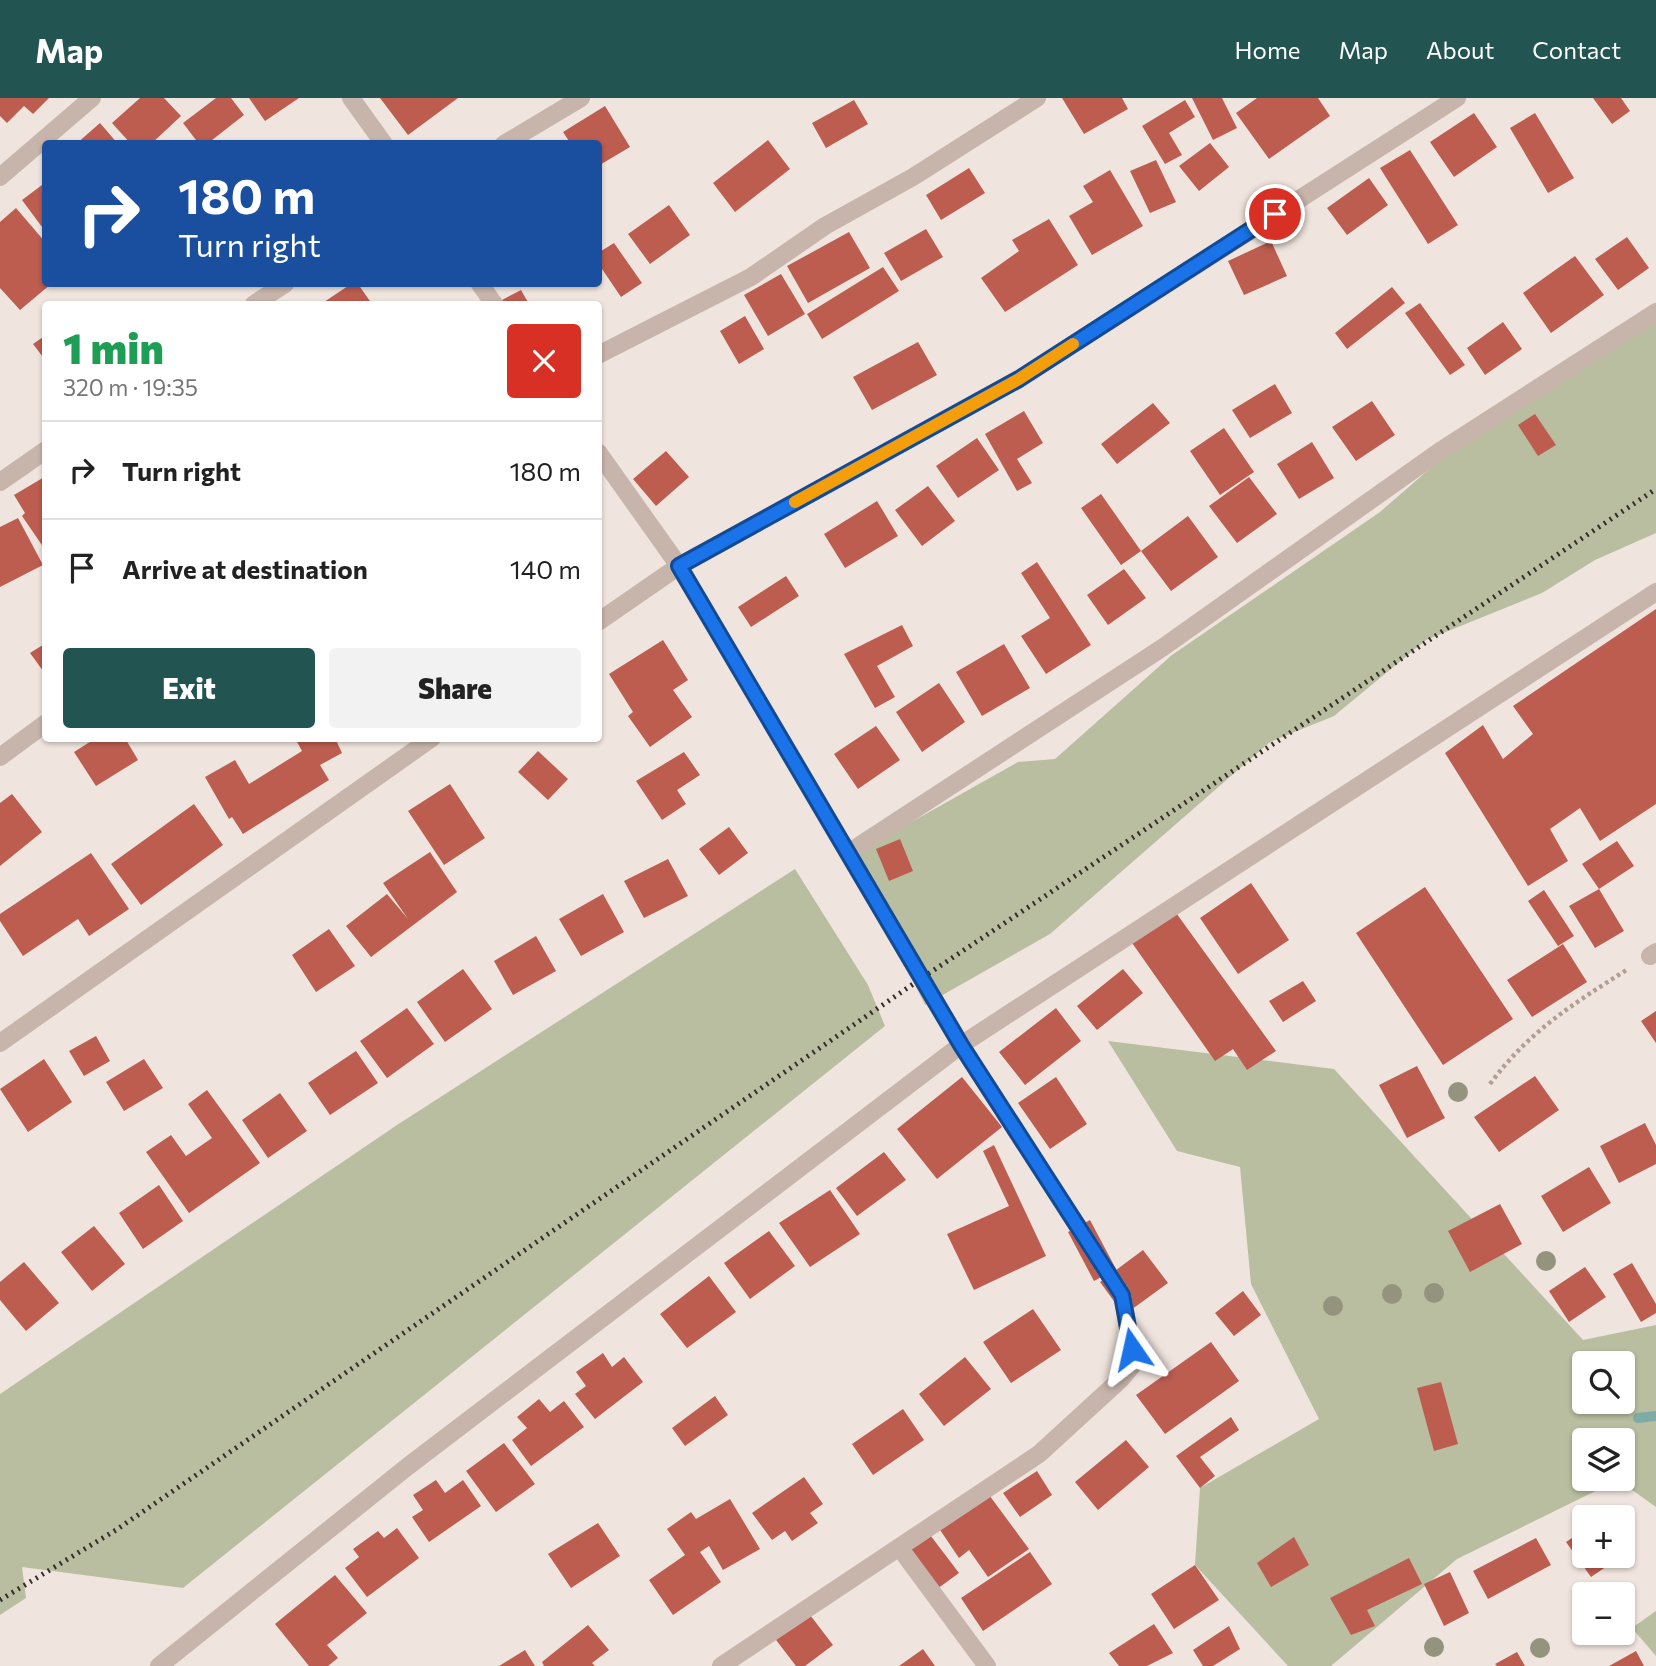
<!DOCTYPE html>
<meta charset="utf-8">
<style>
body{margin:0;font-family:Commissioner,sans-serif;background:#f2f2f2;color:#222;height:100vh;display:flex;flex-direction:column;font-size:26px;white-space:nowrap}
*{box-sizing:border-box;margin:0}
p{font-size:23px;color:#767676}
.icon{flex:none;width:38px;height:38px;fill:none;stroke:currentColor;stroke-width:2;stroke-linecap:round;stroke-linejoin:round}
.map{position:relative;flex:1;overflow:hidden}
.sheet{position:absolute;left:42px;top:203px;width:560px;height:441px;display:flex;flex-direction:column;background:#fff;border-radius:7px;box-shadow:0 2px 5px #0004}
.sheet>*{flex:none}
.banner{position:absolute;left:42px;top:42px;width:560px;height:147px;border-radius:7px;box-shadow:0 2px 5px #0004;background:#1a4fa0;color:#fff;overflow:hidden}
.buttons{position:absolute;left:1572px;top:1253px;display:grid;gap:14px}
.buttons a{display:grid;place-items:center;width:63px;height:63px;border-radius:7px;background:#fff;box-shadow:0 2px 5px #0004;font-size:35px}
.pin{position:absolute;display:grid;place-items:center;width:60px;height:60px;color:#fff;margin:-30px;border:4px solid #fff;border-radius:50%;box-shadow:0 2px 7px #0007}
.me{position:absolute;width:77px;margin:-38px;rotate:349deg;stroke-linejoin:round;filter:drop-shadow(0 0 5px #0008)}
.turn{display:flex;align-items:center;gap:24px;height:147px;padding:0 21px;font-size:32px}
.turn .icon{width:91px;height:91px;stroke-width:2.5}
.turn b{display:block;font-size:49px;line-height:60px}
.round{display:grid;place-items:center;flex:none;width:74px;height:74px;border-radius:7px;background:#f2f2f2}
.overview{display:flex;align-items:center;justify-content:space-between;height:119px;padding:0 21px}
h1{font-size:42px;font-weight:800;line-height:52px;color:#1e9e55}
.primary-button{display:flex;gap:14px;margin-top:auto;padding:14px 21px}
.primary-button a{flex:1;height:80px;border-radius:7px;background:#225451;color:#fff;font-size:28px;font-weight:800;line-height:80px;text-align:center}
.primary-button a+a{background:#f2f2f2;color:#222}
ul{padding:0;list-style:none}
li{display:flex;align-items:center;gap:21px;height:98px;padding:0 21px;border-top:2px solid #e0e0e0}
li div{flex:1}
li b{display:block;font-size:26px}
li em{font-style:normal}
header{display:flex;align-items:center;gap:42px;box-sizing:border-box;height:98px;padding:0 35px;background:#225451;color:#fff}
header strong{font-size:33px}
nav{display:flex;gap:38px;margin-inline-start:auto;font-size:24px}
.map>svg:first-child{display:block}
</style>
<header>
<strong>Map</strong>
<nav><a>Home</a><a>Map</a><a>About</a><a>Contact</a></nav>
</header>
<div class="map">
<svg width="1656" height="1568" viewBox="0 0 1656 1568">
<rect width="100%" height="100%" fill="#f0e5de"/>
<path fill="#b8be9f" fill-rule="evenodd" d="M1656 211V435L1595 462 1542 495 1426 542 1334 618 1270 644 1050 836 925 907 851 758 1018 664 1055 661 1172 557 1380 414 1434 367Z
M795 771 868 887 885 928 183 1490 22 1469 26 1500 0 1517V1296L397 1027Z
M1108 943 1334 971 1583 1242 1656 1227V1409L1618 1382 1457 1461 1331 1568H1288L1195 1467 1200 1390 1319 1321 1251 1186 1240 1069 1177 1053ZM1584 1265H1622V1304H1584ZM1584 1342H1622V1381H1584Z
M1656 1513V1558L1632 1530Z"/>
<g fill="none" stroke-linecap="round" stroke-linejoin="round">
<path stroke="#7faba7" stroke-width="10" d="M1638 1320 1656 1318"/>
</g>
<path fill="#bc5d50" d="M0 0H49L33 16 24 8 7 25 0 18Z
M140 0H164L181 18 151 46H131L112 25Z
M216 0H231L244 17 207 46H199L183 25Z
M249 0H299L265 23Z
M380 0H458L408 37Z
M1062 0H1122L1128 11 1084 36Z
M1192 0H1222L1237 30 1213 42Z
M1257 0H1318L1330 18 1269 61 1236 15Z
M1593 0H1621L1630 13 1612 26Z
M854 2 868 26 826 50 812 25Z
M1185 2 1195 19 1169 35 1182 57 1165 66 1142 28Z
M605 8 630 49 598 68V46H571L563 34Z
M1474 15 1497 49 1454 79 1430 44Z
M1535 15 1574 80 1548 95 1510 30Z
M100 25 118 46H76Z
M768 42 790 71 735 114 713 85Z
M1210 45 1229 69 1199 93 1179 68Z
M1410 52 1458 127 1428 146 1380 70Z
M1156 62 1176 104 1150 115 1130 73Z
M969 70 985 95 941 122 926 97Z
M1110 72 1143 128 1092 157 1069 118 1093 104 1083 88Z
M1369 80 1388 107 1347 137 1327 110Z
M46 84V127L42 129 22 102Z
M669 107 690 137 650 166 628 136Z
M16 110 46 145V186H51L20 212 0 190V124Z
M1049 121 1078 167 1005 214 981 180 1019 153 1012 142Z
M926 131 943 159 901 183 884 155Z
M849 134 870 170 808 205 787 168Z
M1627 139 1649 170 1618 192 1595 161Z
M1271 143 1287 178 1244 197 1228 163Z
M614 145 642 185 621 199 598 165V155Z
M1575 158 1604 197 1551 235 1523 195Z
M883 169 899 193 822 241 807 216Z
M781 176 805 216 768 238 744 197Z
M351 186H358L372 206H321Z
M1392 189 1405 205 1347 251 1335 235Z
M521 192 529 206H505L502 202Z
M1420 205 1465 267 1450 277 1405 215Z
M745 218 764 251 739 266 720 233Z
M1503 224 1522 251 1485 277 1467 250Z
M46 237V263L33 246Z
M918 244 937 277 872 312 853 279Z
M1275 286 1292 315 1250 340 1232 312Z
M1372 303 1395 337 1356 363 1332 329Z
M1153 305 1170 325 1117 366 1101 346Z
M1024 313 1043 345 1017 361 1032 385 1017 393 985 336Z
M1535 316 1556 347 1538 358 1518 327Z
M1224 330 1254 374 1220 397 1190 353Z
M977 340 999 372 958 400 936 368Z
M1312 344 1334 380 1299 401 1277 366Z
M666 353 689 379 656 408 633 381Z
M46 378V453L22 418 25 415 14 397Z
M1249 379 1277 416 1237 445 1209 408Z
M928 388 955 423 922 448 895 412Z
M1101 396 1141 453 1121 467 1081 410Z
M877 403 898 438 845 470 824 436Z
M1188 418 1218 459 1171 493 1141 453Z
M18 420 43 467 0 489V429Z
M1037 464 1091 547 1046 576 1021 538 1050 520 1021 475Z
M1124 471 1146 500 1108 527 1087 497Z
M786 478 799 498 751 529 738 509Z
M1656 511V706L1600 743 1580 710 1550 731 1568 763 1528 788 1445 655 1483 627 1503 661 1533 636 1513 608Z
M902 527 913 548 877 568 895 599 875 610 844 556Z
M663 542 688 582 673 592 692 619 650 649 628 618 633 614 609 576Z
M46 545V577L30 555Z
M1004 546 1030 590 982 618 956 574Z
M939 585 965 624 922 654 896 614Z
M876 628 900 662 858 691 834 656Z
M96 640H125L138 662 96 688 74 654Z
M299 640H335L342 655 320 667 329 682 243 736 232 719 229 721 205 679 235 662 249 686 302 653 296 642Z
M538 653 568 681 548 702 518 674Z
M684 654 700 677 677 692 686 706 662 722 636 683Z
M450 686 485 740 444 767 408 713Z
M12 696 42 734 0 768V705Z
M194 706 223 747 141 807 111 766Z
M729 729 748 755 719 777 699 751Z
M900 741 913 773 889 783 876 751Z
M1617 743 1634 768 1599 791 1582 766Z
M430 754 457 794 371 859 346 828 387 796 408 821 383 785Z
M91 755 129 811 89 838 78 821 23 858 0 823V816Z
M668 761 688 798 644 820 624 783Z
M1251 785 1289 842 1238 876 1200 820Z
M1425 789 1513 921 1443 967 1356 835Z
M1599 791 1624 833 1595 850 1569 808Z
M1544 792 1574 838 1558 848 1528 803Z
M603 796 624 834 581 858 559 821Z
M1174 812 1276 953 1247 972 1233 951 1215 963 1130 842Z
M329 831 355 868 316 894 292 857Z
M536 838 556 873 513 897 494 863Z
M1563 846 1587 884 1532 919 1507 882Z
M463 871 492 911 445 944 417 904Z
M1123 871 1143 895 1097 932 1077 908Z
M1303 883 1316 903 1283 924 1269 903Z
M407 910 434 946 387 980 360 943Z
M1056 910 1081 943 1025 987 999 954Z
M1656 913V945L1641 923Z
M96 938 110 963 84 978 69 953Z
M356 953 378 985 330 1017 308 985Z
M44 961 72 1004 28 1034 0 991Z
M144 961 163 990 124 1013 106 984Z
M1417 968 1445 1020 1407 1040 1379 987Z
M1535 978 1559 1012 1499 1054 1474 1019Z
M962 979 1002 1029 937 1081 897 1031Z
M1056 979 1087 1026 1050 1051 1018 1005Z
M207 992 260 1065 189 1115 146 1054 171 1037 186 1058 212 1040 188 1006Z
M280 995 307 1033 268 1060 242 1022Z
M1645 1025 1656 1047V1066L1619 1085 1600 1048Z
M994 1047 1046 1158 974 1192 947 1136 1009 1108 983 1053Z
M884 1054 906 1082 857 1118 836 1090Z
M1589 1069 1611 1105 1563 1134 1541 1098Z
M159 1087 183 1123 143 1151 119 1115Z
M830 1092 860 1136 810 1169 779 1125Z
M1500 1106 1522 1146 1470 1174 1448 1133Z
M1090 1122 1116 1171 1094 1183 1068 1134Z
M94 1128 125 1166 92 1193 61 1154Z
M769 1133 795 1168 750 1201 724 1165Z
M1143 1152 1168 1185 1124 1217 1100 1184Z
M24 1164 59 1205 26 1233 0 1202V1184Z
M1632 1165 1656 1206V1215L1641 1224 1613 1176Z
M1585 1169 1606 1199 1569 1224 1549 1193Z
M709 1178 736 1214 687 1250 660 1216Z
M1243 1193 1261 1217 1234 1238 1215 1215Z
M1033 1211 1061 1252 1011 1285 983 1244Z
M1211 1244 1239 1283 1165 1336 1136 1297Z
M603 1255 612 1269 624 1259 643 1284 595 1321 575 1296 586 1288 576 1274Z
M965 1259 991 1291 944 1328 919 1296Z
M1441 1284 1458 1346 1434 1353 1417 1290Z
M715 1298 728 1317 685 1348 672 1330Z
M539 1301 550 1314 564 1303 584 1329 531 1368 512 1342 527 1330 517 1319Z
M903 1311 924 1342 873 1377 852 1346Z
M1231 1319 1239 1332 1200 1359 1215 1378 1200 1390 1176 1358Z
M1126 1342 1149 1369 1098 1412 1075 1384Z
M504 1345 535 1386 496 1414 466 1373Z
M1037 1373 1052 1397 1020 1419 1003 1395Z
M804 1379 823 1406 810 1415 818 1425 792 1443 785 1433 772 1442 752 1415Z
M436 1382 445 1395 463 1382 481 1408 429 1444 412 1419 423 1412 413 1397Z
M981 1386 1029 1451 988 1479 969 1452 959 1460 932 1420Z
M730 1401 760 1451 723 1472 709 1448 700 1454 721 1484 673 1517 649 1482 685 1457 667 1431 691 1414 696 1421Z
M598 1425 620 1458 571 1490 548 1456Z
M924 1429 959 1475 937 1491 903 1444Z
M397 1430 419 1460 367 1499 345 1470 359 1459 353 1451 378 1433 384 1440Z
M1584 1432V1458H1622L1591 1479 1566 1444Z
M1294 1439 1309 1467 1271 1489 1257 1465Z
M1536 1440 1551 1467 1488 1501 1473 1473Z
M1030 1454 1052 1486 983 1533 961 1500Z
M1409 1460 1422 1486 1367 1512 1375 1528 1351 1537 1330 1500Z
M1195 1467 1219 1502 1174 1531 1151 1496Z
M1450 1474 1469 1515 1444 1528 1424 1486Z
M335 1477 367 1515 327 1547 338 1560 328 1568H309L275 1526Z
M807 1513 833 1547 805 1568H796L773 1538Z
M1154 1526 1173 1555 1147 1568H1119L1109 1555Z
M588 1527 609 1552 592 1565 595 1568H544L542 1564Z
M1229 1528 1240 1551 1213 1568H1203L1193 1552Z
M923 1551 935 1568H899Z
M525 1552 535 1568H499Z
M1636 1553 1644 1568H1609Z
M1517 1554 1525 1568H1497L1495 1566Z"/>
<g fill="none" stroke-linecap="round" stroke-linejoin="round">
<path stroke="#b39e95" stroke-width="4.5" stroke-dasharray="3.5 3.5" stroke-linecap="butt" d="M1490 986C1529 933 1573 906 1628 871"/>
<path stroke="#c7b4aa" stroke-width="18" d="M351 0 384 46
M504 46 581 0
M0 79 92 0
M480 186 494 206
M254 206 285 186
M598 257 751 179 825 128 913 79 1037 0
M598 354 679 468 961 947 1122 1197 1132 1251V1268L1121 1281 1039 1356 721 1568
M0 384 46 352
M598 524 679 468 1019 281 1457 0
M0 659 46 625
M848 755 1162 550 1440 353 1656 214
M1650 858 1656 854
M0 945 432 640
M899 1449 987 1568
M159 1568 407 1369 961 947 1656 494"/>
<path stroke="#362c29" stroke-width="5" stroke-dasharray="2 5" stroke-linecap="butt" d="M0 1502 116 1432 922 880 1656 391"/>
</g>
<g fill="#94947e">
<circle cx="1458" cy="994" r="10"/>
<circle cx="1546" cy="1163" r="10"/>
<circle cx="1434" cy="1195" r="10"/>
<circle cx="1392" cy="1196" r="10"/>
<circle cx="1333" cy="1208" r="10"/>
<circle cx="1434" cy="1549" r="10"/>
<circle cx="1540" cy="1550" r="10"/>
</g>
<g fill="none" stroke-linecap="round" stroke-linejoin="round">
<defs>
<path id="route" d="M1132 1251 1122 1197 961 947 679 468 1019 281 1275 116"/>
</defs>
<use href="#route" stroke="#114b97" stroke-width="18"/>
<use href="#route" stroke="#1a73e8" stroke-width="12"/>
<path stroke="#f59e0b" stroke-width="12" d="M795 404 1019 281 1073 246"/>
</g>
</svg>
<div class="buttons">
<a><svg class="icon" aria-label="search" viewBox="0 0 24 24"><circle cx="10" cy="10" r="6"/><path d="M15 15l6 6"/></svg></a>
<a><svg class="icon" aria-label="layers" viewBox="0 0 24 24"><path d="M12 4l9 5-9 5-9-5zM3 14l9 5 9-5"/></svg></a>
<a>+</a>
<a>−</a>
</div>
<div class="pin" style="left:1275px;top:116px;background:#d93025"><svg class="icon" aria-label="arrive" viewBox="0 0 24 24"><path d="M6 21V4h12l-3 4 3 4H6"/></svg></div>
<svg class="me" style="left:1132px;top:1251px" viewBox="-20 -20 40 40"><path d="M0-17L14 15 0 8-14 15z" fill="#1a73e8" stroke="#fff" stroke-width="4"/></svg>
<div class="banner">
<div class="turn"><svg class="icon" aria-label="right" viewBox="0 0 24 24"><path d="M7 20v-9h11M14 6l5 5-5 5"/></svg><div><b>180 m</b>Turn right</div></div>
</div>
<section class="sheet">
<div class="overview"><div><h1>1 min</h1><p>320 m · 19:35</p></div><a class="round" style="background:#d93025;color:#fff"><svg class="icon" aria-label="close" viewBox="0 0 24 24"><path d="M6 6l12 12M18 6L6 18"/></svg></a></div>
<ul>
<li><svg class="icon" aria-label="right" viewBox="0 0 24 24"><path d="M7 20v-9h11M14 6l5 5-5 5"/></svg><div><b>Turn right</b></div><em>180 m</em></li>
<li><svg class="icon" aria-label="arrive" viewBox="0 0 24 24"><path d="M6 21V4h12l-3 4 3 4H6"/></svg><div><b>Arrive at destination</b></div><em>140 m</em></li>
</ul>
<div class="primary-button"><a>Exit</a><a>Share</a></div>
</section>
</div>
